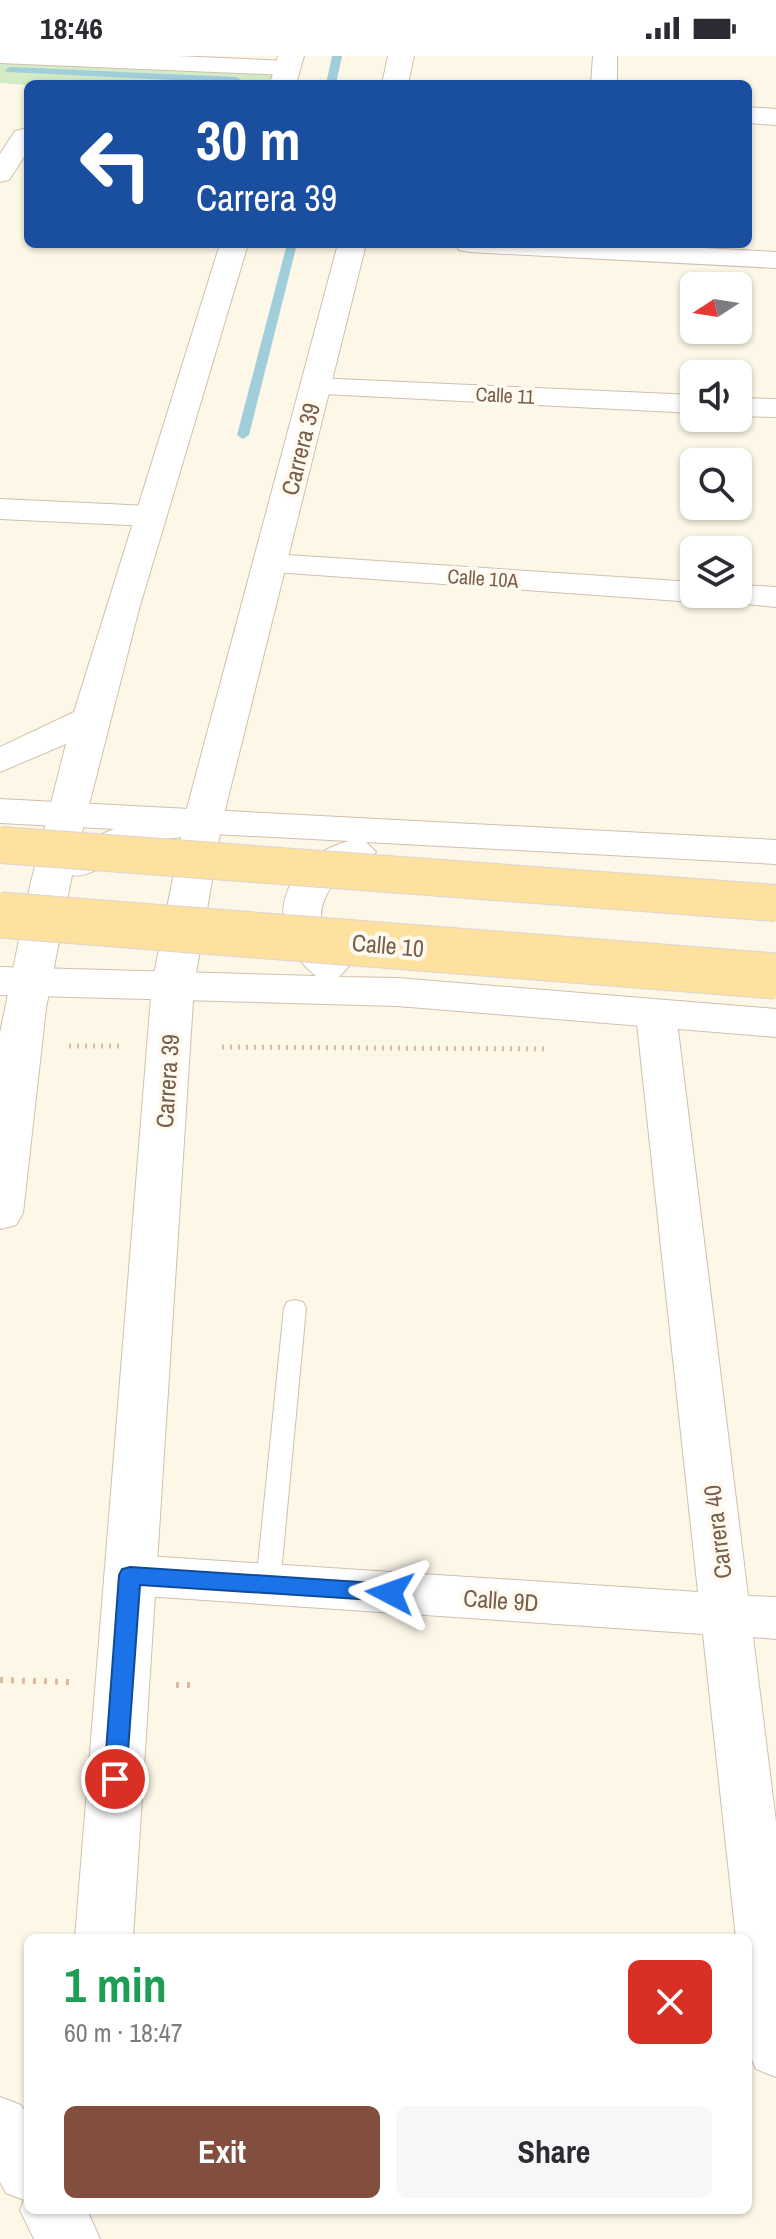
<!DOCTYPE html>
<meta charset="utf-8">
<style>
body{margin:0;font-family:"Archivo Narrow",sans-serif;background:#f7f7f7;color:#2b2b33;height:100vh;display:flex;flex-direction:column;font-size:30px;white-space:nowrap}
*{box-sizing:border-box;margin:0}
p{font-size:26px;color:#7c7c81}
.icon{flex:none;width:44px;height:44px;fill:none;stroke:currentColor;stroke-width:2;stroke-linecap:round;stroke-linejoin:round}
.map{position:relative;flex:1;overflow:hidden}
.sheet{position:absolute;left:24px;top:1878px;width:728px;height:280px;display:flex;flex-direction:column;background:#fff;border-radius:12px;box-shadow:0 2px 6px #0004}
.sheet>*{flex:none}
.guide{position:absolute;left:24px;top:24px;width:728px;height:168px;border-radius:12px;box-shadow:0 2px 6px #0004;background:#1a4fa0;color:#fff;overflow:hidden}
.needle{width:52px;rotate:258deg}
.tools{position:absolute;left:680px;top:216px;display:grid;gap:16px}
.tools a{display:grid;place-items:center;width:72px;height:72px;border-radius:12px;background:#fff;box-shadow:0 2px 6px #0004;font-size:40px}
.pin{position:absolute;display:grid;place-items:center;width:68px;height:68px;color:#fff;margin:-34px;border:4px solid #fff;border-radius:50%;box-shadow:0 2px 8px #0007}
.me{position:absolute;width:88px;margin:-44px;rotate:274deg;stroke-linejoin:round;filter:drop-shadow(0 0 6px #0008)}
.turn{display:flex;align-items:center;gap:28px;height:168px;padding:0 40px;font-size:36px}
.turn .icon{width:104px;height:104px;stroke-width:2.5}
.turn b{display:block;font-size:56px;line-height:68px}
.round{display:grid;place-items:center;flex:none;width:84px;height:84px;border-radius:12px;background:#f7f7f7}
.summary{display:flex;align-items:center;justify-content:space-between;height:136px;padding:0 40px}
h1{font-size:48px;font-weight:800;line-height:60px;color:#1e9e55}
.button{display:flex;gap:16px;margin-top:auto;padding:16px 40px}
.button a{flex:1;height:92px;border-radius:12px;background:#824e3d;color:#fff;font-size:32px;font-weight:800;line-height:92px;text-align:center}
.button a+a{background:#f7f7f7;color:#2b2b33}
.status{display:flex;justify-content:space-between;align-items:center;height:56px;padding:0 40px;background:#fff;direction:ltr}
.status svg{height:22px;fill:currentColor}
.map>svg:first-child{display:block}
</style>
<div class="status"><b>18:46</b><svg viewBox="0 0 49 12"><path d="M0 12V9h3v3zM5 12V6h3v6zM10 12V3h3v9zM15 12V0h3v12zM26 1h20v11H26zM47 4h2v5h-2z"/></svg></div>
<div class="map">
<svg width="776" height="2183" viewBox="0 0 776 2183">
<rect width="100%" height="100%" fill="#fdf7e8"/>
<path fill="#d3ecc5" d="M0 0 288 12 283 28 28 29 0 27Z"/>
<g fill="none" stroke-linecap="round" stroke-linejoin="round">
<path fill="#a1cedb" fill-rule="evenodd" d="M332 0H342L336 28H326Z
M10 11 236 21 241 24 236 27 7 16 5 14Z
M287 188H297L249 379 243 383 237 379Z"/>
<defs>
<path id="service" d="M295 1244 303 1246 306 1252 280 1528 276 1535 268 1538 260 1535 256 1528 284 1252 287 1246Z"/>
<path id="minor" d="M0 0H178L288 5 297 7 300 12 297 17 288 19 0 7Z
M593 0H617V28H591Z
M748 51 776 53V69L748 67Z
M24 73 28 74V95L9 124 0 126V98L15 75Z
M455 188H629L776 196V212L469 196 459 194Z
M315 322 694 339V357L304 337 300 331 304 325Z
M738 342 776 343V361L738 360Z
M0 443 150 450 161 453 166 460 161 467 150 470 0 463Z
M272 498 694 526V538H709L706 543 694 546 260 515 256 508 260 501Z
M738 529 776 531V551L716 545 711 538H738Z
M656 945 670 949 676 958 748 1540 776 1541V1583L753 1581 776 1766V2021L756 2013 748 1994V1882H736L703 1578 130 1539 113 1533 106 1519 113 1505 130 1499 698 1536 636 958 642 949Z"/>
<path id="tertiary" d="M0 743 776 784V808L366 786 376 796C369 807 360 808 350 814 326 829 311 859 329 885 336 894 344 901 349 910L339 921 397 922 776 953V981L397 950 0 939V911L316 920C259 874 280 803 349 785L0 767Z"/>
<path id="secondary" d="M278 0H304L296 28H270Z
M388 0H414L408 28H382Z
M220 188H248L139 553 79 788 123 769 186 756 338 188H366L222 766 194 929 133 1882H75L152 929 181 781C166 783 150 785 136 790 115 798 92 824 72 819L46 952 23 1157 16 1169 0 1173V977L30 830 66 688 0 716V691L74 656Z
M0 2041 21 2049 28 2060V2154H87L100 2183H34L20 2154 24 2144 6 2137 0 2126Z"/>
</defs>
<use href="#service" stroke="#d0bfad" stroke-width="2"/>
<use href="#minor" stroke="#d0bfad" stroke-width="2"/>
<use href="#tertiary" stroke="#d0bfad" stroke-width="2"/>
<use href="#secondary" stroke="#d3c0aa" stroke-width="2"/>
<path stroke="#dabba1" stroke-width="5" stroke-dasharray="2 6" stroke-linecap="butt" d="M69 990H119
M222 991 545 993"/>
<path stroke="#dabba1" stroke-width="6" stroke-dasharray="3 8" stroke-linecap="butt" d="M0 1624 70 1626
M176 1629H191"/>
<use href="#service" fill="#fff" fill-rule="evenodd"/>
<use href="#minor" fill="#fff" fill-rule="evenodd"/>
<use href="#tertiary" fill="#fff" fill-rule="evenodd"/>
<use href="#secondary" fill="#fff" fill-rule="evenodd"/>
<defs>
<path id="primary-bridge-far1" d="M0 789 776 847"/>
<path id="primary-bridge" d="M0 859 776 920"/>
</defs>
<use href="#primary-bridge-far1" stroke="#dcd5d0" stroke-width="38" stroke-linecap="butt"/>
<use href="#primary-bridge" stroke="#dcd5d0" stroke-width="47" stroke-linecap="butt"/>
<use href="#primary-bridge-far1" stroke="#fee19f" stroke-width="36"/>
<use href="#primary-bridge" stroke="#fee19f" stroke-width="45"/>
</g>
<path fill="#1a73e8" stroke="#114b97" stroke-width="2" d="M130 1511 390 1528 398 1530 401 1537 398 1543 390 1545 140 1529 126 1723 123 1730 115 1733 107 1730 104 1723 119 1519 122 1513Z"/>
<g text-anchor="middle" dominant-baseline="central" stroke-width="8" stroke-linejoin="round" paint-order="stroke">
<g font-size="20" fill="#795e4a" stroke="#fffaf0">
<text transform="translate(505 339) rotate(3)">Calle 11</text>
<text transform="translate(483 522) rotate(4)">Calle 10A</text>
</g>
<g font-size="24" fill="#795e4a" stroke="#fffaf0">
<text transform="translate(300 393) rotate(-76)">Carrera 39</text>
<text transform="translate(388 889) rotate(5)">Calle 10</text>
<text transform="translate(167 1025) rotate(-86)">Carrera 39</text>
<text transform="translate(717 1476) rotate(-97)">Carrera 40</text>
<text transform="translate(501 1544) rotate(4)">Calle 9D</text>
</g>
</g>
</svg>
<div class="tools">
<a><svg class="needle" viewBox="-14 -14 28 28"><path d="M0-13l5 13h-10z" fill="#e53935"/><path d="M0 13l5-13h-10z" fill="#7c7c81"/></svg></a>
<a><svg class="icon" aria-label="sound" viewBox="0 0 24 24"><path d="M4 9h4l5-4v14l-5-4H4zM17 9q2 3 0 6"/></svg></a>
<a><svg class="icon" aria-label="search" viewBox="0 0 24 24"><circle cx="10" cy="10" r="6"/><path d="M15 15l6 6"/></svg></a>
<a><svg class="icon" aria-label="layers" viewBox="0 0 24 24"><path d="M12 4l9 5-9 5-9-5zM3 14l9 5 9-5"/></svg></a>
</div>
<div class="pin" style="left:115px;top:1723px;background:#d93025"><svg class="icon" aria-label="arrive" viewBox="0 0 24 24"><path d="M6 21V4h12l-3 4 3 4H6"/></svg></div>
<svg class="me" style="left:390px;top:1537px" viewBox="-20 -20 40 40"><path d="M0-17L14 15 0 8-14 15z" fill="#1a73e8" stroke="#fff" stroke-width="4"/></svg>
<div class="guide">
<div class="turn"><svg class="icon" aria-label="left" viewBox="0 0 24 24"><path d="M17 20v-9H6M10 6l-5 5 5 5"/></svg><div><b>30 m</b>Carrera 39</div></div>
</div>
<section class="sheet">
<div class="summary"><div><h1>1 min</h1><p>60 m · 18:47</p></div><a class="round" style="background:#d93025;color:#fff"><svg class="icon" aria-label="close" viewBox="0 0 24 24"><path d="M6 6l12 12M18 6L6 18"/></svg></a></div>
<div class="button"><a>Exit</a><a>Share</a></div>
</section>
</div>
